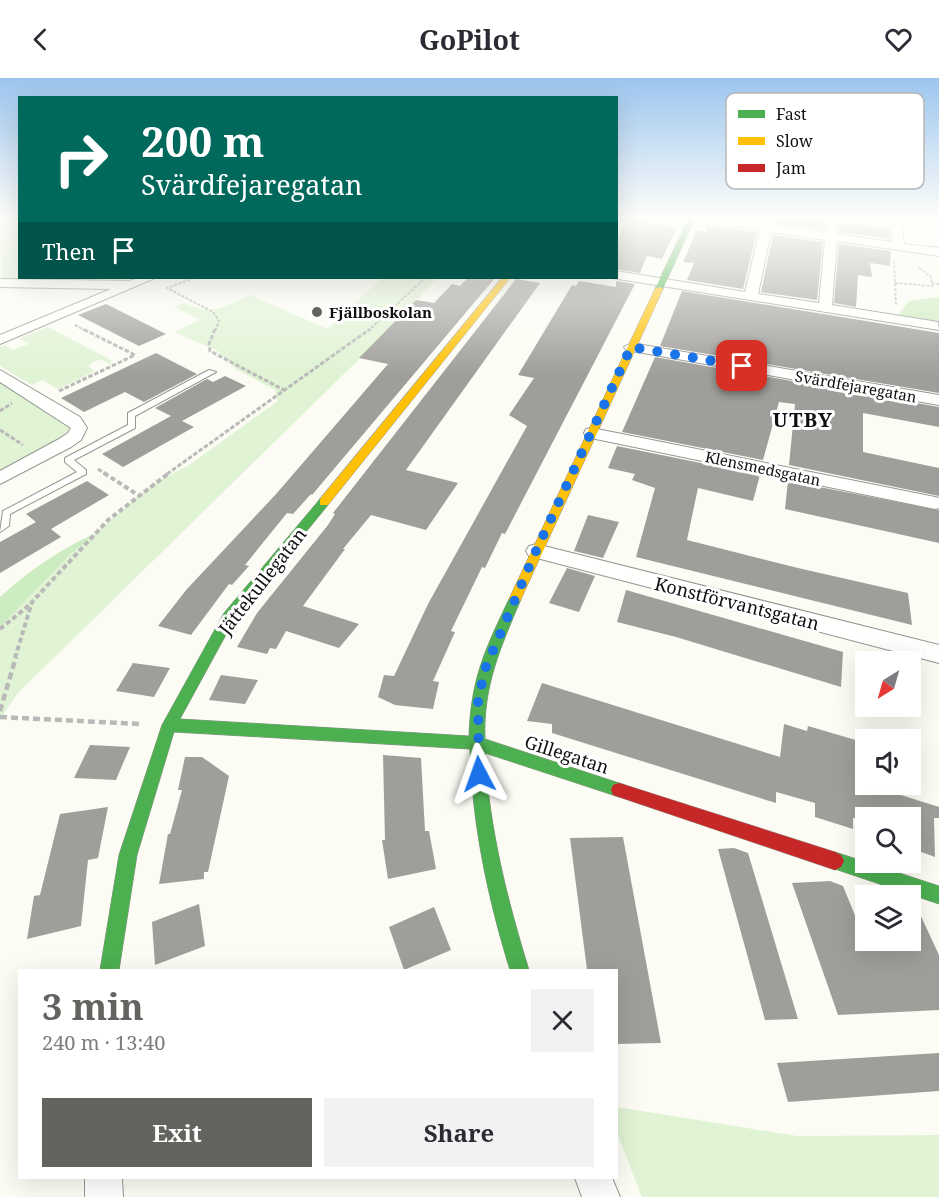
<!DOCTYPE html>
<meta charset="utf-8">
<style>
body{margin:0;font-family:"Noto Serif",serif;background:#f2f2f3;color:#2b2b33;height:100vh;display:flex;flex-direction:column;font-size:22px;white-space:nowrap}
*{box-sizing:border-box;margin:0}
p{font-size:20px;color:#7c7c81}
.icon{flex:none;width:33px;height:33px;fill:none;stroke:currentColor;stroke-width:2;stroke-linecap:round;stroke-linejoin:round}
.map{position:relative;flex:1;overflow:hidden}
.side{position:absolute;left:18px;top:891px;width:600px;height:210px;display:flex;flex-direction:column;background:#fff;border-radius:0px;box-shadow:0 6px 24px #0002}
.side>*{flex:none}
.top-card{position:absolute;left:18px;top:18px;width:600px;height:183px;border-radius:0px;box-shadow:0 6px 24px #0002;background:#00695c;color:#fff;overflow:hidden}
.needle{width:39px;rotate:217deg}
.tools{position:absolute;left:855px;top:573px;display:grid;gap:12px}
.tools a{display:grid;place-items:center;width:66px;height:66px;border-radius:0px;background:#fff;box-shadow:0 6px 24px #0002;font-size:30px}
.pin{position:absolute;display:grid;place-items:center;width:51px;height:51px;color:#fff;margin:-26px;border-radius:12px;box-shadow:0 3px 9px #0006}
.me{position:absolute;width:66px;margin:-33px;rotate:356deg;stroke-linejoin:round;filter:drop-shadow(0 0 4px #0008)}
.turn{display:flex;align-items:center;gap:21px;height:126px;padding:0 24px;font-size:27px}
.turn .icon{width:78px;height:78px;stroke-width:2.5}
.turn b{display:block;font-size:42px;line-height:51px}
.then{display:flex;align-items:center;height:57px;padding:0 24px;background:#0003;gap:12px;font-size:22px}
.round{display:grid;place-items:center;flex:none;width:63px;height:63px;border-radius:0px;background:#f2f2f3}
.headline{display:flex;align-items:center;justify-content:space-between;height:102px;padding:0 24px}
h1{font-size:36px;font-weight:700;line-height:45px;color:#636360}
.action{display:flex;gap:12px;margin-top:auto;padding:12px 24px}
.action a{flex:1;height:69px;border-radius:0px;background:#636360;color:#fff;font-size:24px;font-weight:700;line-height:69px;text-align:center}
.action a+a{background:#f2f2f3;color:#2b2b33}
header{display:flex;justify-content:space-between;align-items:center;height:78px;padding:0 24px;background:#fff;font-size:27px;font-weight:700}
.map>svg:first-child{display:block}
</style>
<header><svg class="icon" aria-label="back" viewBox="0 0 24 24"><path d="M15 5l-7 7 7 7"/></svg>GoPilot<svg class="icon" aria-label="heart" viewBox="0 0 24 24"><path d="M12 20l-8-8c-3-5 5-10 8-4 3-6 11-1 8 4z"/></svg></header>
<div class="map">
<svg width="939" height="1119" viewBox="0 0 939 1119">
<rect width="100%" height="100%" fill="#fcfcf5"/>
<path fill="#e0f3d4" d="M0 140H19L20 200H139L131 203 2 202Z
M382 200H437L391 250 18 615 0 642V549L71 476 154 405 189 387 278 323 275 312 236 291 216 272 174 254 200 242 174 229 184 225C215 238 221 230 250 217L327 251Z
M48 249 111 282 112 284 110 286 99 281 88 288 95 293 58 311 42 302 32 307 0 288V269L4 267 13 272 28 266 19 260Z
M0 302 70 346 72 355 0 397Z
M617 1029 797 1058 939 1057V1119H642L617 1055Z"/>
<path fill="#ceecc1" d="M939 219V245L898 237 909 223Z
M96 455 71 476 0 549V519C28 493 62 470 96 455Z"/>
<path fill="#a09e9a" d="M776 140 825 142 824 152 776 145Z
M631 142 677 149 662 181 647 178 640 195 616 191V162Z
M840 145 889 150 890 161 839 154Z
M708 148 757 154 743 211 687 202 694 185 683 184 697 152 706 154Z
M773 157 823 164 817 222 761 214Z
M839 166 891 173 890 188 870 185 872 199 858 197 856 229 834 225Z
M468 200H495L312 417 311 416 293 436 287 435 245 487 249 488 232 507 229 506 191 557 158 548 187 511 277 415 388 286 359 280 416 222 434 225 452 206 460 208Z
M516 201 540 205 406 392 458 405 426 452 371 437 343 471H345L303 528 359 546 339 570 286 553 276 571 270 570 267 576 237 569 257 535 328 447 335 436 333 435Z
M579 203 616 209V203L635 206 505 456 502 455 485 490 482 489 451 553 455 554 433 603 439 604 433 631 395 627 378 619 384 597 394 598 428 526 527 348 509 337 534 300 518 297 572 207 576 208Z
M682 213 939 255V315L660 268Z
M106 226 166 256 139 268 78 237Z
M156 275 197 296 144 324 125 314 84 334 61 320Z
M655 279 939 329V349L863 335V374L939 390V418L789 387 795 326 779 324 763 382 622 354Z
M225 298 246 308 182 343 194 349 123 389 102 376 171 338 155 330 207 301 213 304Z
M617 368 760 397 753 423 698 410 687 462 798 490 908 515 912 547 636 479 655 410 632 402 635 396 608 390Z
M87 403 109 417 51 451 61 459 0 495V464L36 444 26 436Z
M788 403 939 432V465L785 431Z
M588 437 619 444 603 480 574 473Z
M567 490 595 498 579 534 549 525Z
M626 512 843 574 841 609 676 559 617 544Z
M133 585 170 590 154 619 116 613Z
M221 597 258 602 245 626 209 622Z
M542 605 780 679 784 646 807 653 808 648 866 665V706L939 729V740H934L935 779 910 770V740H853V751L815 739V725L776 714V725L552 655V646L527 643Z
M90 667 130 669 116 702 74 700Z
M383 677 421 680 425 753H429L436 791 388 801 382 762H385Z
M185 679H202L229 698 208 794H204V801L159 806 168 756H170L182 712H178Z
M108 729 98 780 88 782 81 848 27 861 34 818 40 817 60 736Z
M623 759 661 965 616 966V892H587L570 760Z
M734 770 748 775 798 941 765 942 718 771Z
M830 803 843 808 865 862H910V831L919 834 939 877V932L838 937 792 805Z
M199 826 205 868 155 887 152 844Z
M434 829 451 872 404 892 389 849Z
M939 975V1013L788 1024 777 985Z"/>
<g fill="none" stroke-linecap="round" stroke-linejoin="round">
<defs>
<path id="lane" d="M209 292 216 294 135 338V350L74 382 86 392V396L10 436 9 448 0 454 3 433 77 394 65 384V380L128 347V335Z"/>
<path id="street" d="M620 140H630L620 155 616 156V144Z
M690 140H718L762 146 764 140H774L773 147 826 155 828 140H838L837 156 892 164 891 140H901L904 166 939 170V178L837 163 832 227 938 244 939 252 612 200H616V193L745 214 760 152 695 143ZM771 154 825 162 819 225 758 216Z
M139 200H155L0 266V257L111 211 0 209V201L129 203Z
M631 265 939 317V327L626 272 624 269Z
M0 292 80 339 87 350 81 362 71 369 0 406V393L59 361 68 355 71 350 0 304Z
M592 350 935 419 939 420V430L935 431 586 359 584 355 586 351Z
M536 466 939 567V585L529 478 526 473 529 468Z
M85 1100H122L123 1119H85Z
M575 1100H612L620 1119H582Z"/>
<path id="fast" d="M689 140H695L663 211 656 213 655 211Z
M324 420 328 421V427L234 542 180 641 469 658C471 600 485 572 509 521L515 516 521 521C501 569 483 607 485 661L625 707 627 712 625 717 619 719 485 675C489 749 507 821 529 892H510C488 821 472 746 470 671L174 654 137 777 119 892H100L119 777 162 647 224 535 320 421Z
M835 774 939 808V826L829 789 826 783 829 777Z"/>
<path id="slow" d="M502 200H510L328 427H320V421Z
M659 209 663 211 521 521 520 524H510L509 521 655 211Z"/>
<path id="jam" d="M619 705 835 774 841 777 844 783 841 789 835 792 619 719 613 717 611 712 613 707Z"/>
</defs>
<use href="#lane" stroke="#969693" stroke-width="2"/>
<use href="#street" stroke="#969693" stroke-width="2"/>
<use href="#fast" stroke="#8d8d8a" stroke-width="1"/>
<use href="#slow" stroke="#8d8d8a" stroke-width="1"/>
<use href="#jam" stroke="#8d8d8a" stroke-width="1"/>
<path stroke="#b9b9b8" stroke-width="2" stroke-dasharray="3 1.5" stroke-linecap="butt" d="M0 144H20
M894 183 896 227
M194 200 167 210 213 234 219 243 215 253
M895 205 932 208 931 199 917 188
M932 205 939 206
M75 247 86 253
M368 253 425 200"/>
<path stroke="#b9b9b8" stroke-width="3" stroke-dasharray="4.5 2" stroke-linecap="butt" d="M215 251 209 266 210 273 286 313
M59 313 135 277 83 251
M0 333 12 325
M0 352 23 367
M98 391 106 396
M167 396 370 251"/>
<path stroke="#b9b9b8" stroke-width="4" stroke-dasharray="5 3" stroke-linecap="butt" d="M104 395 138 417
M0 551 32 525
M15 580 32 524 108 442 169 395"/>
<path stroke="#b9b9b8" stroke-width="4.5" stroke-dasharray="7 4" stroke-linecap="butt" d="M0 633 16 579
M0 639 140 646"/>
<use href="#lane" fill="#fffffe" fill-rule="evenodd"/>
<use href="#street" fill="#fffffe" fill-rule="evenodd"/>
<use href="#fast" fill="#4caf50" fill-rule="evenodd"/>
<use href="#slow" fill="#ffc107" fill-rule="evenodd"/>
<use href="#jam" fill="#c62828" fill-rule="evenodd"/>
</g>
<linearGradient id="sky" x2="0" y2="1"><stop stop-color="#9cc5ee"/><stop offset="0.47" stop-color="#fefefa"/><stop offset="1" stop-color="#fefefa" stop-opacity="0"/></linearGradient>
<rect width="939" height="297" fill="url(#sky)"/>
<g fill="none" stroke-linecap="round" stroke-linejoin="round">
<path stroke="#1a73e8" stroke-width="10" stroke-dasharray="0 18" d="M479 696 478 624 485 591 536 473 631 269 742 288"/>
</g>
<circle fill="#636360" stroke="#fff" stroke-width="2" cx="317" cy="234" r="6"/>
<g text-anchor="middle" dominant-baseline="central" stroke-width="6" stroke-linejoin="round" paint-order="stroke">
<g font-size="15" font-weight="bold" fill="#101010" stroke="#fff" text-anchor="start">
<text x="329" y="234">Fjällboskolan</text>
</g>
<g font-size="15" fill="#101010" stroke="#fff">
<text transform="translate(856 308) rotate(10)">Svärdfejaregatan</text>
<text transform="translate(763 390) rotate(12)">Klensmedsgatan</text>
</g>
<g font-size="18" fill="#101010" stroke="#fff">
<text transform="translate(262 503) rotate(-52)">Jättekullegatan</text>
<text transform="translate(737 525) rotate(14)">Konstförvantsgatan</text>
<text transform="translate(567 676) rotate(18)">Gillegatan</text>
</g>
<g font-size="20" font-weight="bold" letter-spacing="1.5" fill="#101010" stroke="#fff">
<text x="803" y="341">UTBY</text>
</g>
</g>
<rect x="726" y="15" width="198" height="96" rx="9" fill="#fff" stroke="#b7b7b7" stroke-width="1.5"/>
<rect x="738" y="32" width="27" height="8" fill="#4caf50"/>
<rect x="738" y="59" width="27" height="8" fill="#ffc107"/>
<rect x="738" y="86" width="27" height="8" fill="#c62828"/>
<g font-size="16" fill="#101010">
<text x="776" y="42">Fast</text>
<text x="776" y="69">Slow</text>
<text x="776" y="96">Jam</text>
</g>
</svg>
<div class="tools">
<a><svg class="needle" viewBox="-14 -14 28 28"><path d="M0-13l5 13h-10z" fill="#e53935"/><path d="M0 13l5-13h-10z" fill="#7c7c81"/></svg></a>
<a><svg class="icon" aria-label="sound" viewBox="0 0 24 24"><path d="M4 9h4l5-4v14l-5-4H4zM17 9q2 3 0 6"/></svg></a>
<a><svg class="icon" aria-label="search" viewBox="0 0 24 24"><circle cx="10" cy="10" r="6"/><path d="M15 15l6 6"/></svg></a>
<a><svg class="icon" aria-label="layers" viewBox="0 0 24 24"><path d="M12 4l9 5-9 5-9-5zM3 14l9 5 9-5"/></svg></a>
</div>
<div class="pin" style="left:742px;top:288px;background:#d93025"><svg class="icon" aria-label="arrive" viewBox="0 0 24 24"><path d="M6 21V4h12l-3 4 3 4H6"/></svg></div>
<svg class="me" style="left:479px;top:696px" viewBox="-20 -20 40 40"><path d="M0-17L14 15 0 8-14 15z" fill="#1a73e8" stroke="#fff" stroke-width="4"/></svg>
<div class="top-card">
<div class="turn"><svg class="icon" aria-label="right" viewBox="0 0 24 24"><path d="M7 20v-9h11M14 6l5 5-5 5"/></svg><div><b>200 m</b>Svärdfejaregatan</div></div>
<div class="then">Then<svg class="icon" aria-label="arrive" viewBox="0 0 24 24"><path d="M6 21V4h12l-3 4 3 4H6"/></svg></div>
</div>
<section class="side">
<div class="headline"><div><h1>3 min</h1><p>240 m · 13:40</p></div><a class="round"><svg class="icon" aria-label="close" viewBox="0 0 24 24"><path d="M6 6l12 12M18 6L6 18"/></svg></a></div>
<div class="action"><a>Exit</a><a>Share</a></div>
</section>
</div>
